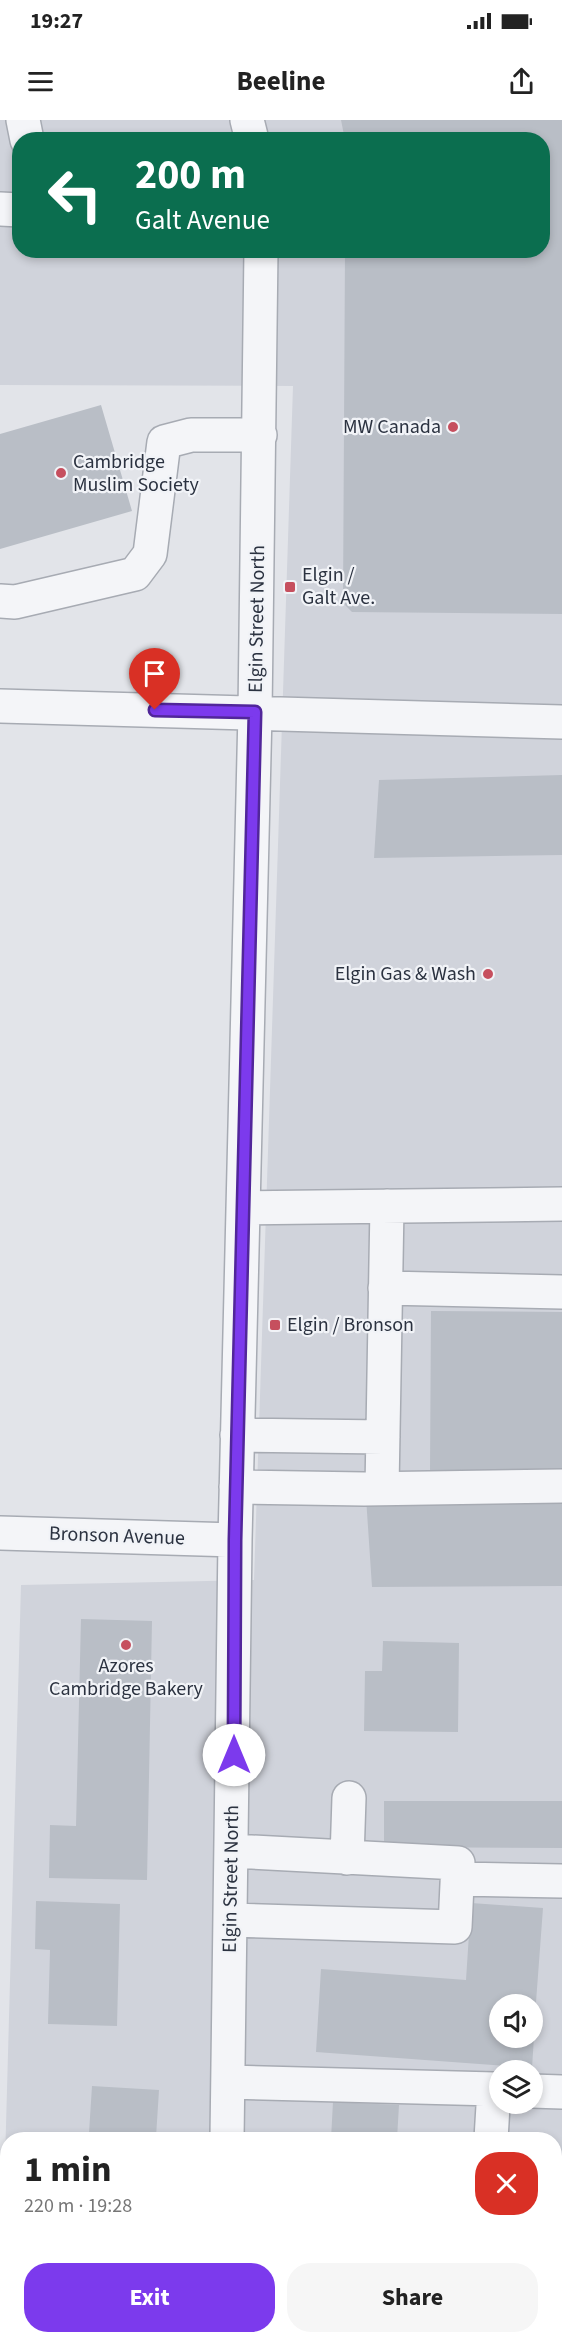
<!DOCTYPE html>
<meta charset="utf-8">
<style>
body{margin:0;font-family:"Source Sans 3",sans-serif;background:#f6f6f6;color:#222;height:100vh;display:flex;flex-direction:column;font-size:22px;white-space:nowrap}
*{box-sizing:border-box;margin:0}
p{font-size:20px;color:#767676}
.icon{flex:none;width:33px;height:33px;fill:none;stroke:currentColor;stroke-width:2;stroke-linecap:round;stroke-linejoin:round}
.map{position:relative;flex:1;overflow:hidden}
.side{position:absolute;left:0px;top:2012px;width:562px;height:212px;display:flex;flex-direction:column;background:#fff;border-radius:24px 24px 0 0;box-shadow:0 3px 9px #0003}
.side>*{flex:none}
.banner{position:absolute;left:12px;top:12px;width:538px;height:126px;border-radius:24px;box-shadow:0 3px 9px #0003;background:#0b6e4f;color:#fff;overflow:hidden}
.tools{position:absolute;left:489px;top:1874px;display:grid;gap:12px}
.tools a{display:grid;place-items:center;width:54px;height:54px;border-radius:50%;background:#fff;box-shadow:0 3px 9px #0003;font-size:30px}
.pin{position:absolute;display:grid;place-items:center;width:51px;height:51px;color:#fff;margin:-62px -26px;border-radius:50% 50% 50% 0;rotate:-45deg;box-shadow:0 0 6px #0007}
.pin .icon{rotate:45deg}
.me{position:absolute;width:66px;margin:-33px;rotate:0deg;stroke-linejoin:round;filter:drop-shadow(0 0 4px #0008)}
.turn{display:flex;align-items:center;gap:21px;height:126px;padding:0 24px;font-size:27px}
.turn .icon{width:78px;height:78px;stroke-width:2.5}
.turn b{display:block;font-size:42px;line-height:51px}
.round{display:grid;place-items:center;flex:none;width:63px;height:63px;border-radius:24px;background:#f6f6f6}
.overview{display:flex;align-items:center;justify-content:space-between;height:102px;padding:0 24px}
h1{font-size:36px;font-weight:700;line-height:45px}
.primary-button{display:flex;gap:12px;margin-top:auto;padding:12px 24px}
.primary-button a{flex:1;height:69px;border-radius:24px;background:#7c3aed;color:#fff;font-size:24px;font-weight:700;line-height:69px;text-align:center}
.primary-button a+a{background:#f6f6f6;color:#222}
.status{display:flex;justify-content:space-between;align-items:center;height:42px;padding:0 30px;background:#fff;direction:ltr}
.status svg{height:16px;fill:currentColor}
header{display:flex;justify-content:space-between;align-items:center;height:78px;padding:0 24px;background:#fff;font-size:27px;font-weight:700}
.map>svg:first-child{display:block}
</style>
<div class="status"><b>19:27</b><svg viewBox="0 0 49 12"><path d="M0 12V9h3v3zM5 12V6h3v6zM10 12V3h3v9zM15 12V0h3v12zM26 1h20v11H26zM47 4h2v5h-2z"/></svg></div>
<header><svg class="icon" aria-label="menu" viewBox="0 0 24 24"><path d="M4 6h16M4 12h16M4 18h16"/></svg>Beeline<svg class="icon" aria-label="share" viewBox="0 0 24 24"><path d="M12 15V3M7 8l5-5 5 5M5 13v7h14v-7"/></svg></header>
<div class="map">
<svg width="562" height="2222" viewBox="0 0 562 2222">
<rect width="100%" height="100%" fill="#e2e4e9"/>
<path fill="#d0d3db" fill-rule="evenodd" d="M0 0H562V2222H0L21 1465 254 1460 293 266 0 265ZM20 20H543V130H20ZM500 1884H532V1917H500ZM500 1950H532V1983H500ZM8 2019H555V2216H8Z"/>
<path fill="#b9bec6" d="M341 0H562V494L352 492 343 483 345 130H543V20H345Z
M101 285 132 391 0 429V314Z
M562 655V735L374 738 379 660Z
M431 1191 562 1192V1351L430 1350Z
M562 1372V1466L372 1467 366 1377Z
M81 1499 152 1501 147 1760 49 1758 50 1705 76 1706Z
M383 1521 459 1523 458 1612 364 1611 365 1551H382Z
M384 1681H562V1728L384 1727Z
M36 1781 120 1784 117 1906 48 1904 50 1830 35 1829Z
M471 1783 543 1788 534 1909 532 1884H500V1917H534L532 1948 316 1932 321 1849 466 1860Z
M92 1966 159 1970 156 2017 89 2013Z
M333 1982 399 1985 397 2019H331Z
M322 2216H388L387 2222H322Z"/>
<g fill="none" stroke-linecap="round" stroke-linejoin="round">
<defs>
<path id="minor" d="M23 0 27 20
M247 0 252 20
M0 89 20 90
M0 481 15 482 135 454 150 434 164 322 191 315H260
M0 586 562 602
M243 1088 562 1084
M385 1168 562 1172
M237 1315 383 1317
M236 1367 364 1369 562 1366
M382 1368 387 1086
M0 1413 235 1420
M347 1738 349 1678
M458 1759 562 1761
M230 1800 455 1807 458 1743 233 1731
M228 1962 494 1969 491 2019
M532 1971 562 1972
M227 2019 235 1420 255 593 261 130
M225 2222V2216
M479 2222V2216"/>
</defs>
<use href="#minor" stroke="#a7abb3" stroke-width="36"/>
<use href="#minor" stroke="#f4f5f8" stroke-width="33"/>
</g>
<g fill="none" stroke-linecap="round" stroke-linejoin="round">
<defs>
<path id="route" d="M155 590 255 592 235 1420 234 1635"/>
</defs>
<use href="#route" stroke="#51269a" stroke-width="15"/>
<use href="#route" stroke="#7c3aed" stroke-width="10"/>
</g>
<g fill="#c64f5e" stroke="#f1f3f7" stroke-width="2">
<circle cx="453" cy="307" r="6"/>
<circle cx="61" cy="353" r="6"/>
<rect x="284" y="461" width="12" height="12" rx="3"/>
<circle cx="488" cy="854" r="6"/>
<rect x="269" y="1199" width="12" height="12" rx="3"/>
<circle cx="126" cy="1525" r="6"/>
</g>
<g text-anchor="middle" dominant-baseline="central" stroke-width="4.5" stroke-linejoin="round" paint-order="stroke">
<g font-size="20" fill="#2b3240" stroke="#f1f3f7" text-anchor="start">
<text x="441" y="307" text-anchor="end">MW Canada</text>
<text x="73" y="342">Cambridge<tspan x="73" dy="23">Muslim Society</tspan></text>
<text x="302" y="455">Elgin /<tspan x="302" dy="23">Galt Ave.</tspan></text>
<text x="476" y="854" text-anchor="end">Elgin Gas &amp; Wash</text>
<text x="287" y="1205">Elgin / Bronson</text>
<text x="126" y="1546" text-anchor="middle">Azores<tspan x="126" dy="23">Cambridge Bakery</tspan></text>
</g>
<g font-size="20" fill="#2b3240" stroke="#f1f3f7">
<text transform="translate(257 499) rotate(-89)">Elgin Street North</text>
<text transform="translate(117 1416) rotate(2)">Bronson Avenue</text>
<text transform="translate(231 1759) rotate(-89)">Elgin Street North</text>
</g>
</g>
</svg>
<div class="tools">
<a><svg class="icon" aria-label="sound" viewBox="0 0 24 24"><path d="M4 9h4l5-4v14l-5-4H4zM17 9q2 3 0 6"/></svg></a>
<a><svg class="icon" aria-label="layers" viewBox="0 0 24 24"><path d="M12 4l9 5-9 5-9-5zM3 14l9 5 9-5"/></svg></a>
</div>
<div class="pin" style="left:155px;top:590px;background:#d93025"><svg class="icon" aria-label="arrive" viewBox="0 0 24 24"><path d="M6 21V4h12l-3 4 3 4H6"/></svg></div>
<svg class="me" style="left:234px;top:1635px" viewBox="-20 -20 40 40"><circle r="19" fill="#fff"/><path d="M0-13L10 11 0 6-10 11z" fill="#7c3aed"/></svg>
<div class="banner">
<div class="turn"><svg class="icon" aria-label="left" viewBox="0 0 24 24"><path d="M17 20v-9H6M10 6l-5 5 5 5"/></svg><div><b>200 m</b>Galt Avenue</div></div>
</div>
<section class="side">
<div class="overview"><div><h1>1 min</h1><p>220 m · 19:28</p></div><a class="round" style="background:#d93025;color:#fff"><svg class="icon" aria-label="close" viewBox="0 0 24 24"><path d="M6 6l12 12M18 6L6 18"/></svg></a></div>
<div class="primary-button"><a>Exit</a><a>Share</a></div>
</section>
</div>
